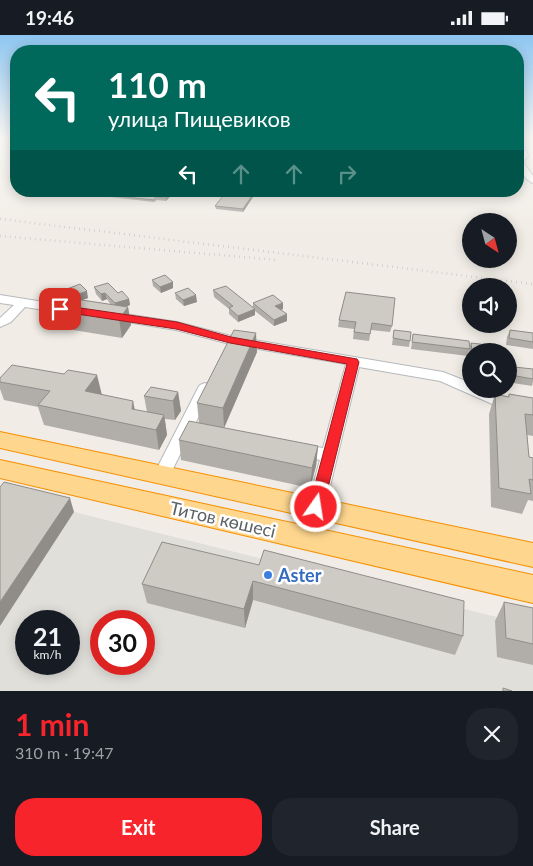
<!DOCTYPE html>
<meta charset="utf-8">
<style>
body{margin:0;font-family:Lato,sans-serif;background:#20242c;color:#f1f3f6;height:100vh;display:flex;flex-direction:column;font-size:19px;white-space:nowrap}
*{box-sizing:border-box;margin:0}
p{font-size:16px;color:#9ea1a6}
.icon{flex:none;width:28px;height:28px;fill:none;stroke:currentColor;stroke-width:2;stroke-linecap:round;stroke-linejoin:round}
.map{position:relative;height:656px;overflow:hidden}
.side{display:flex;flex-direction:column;background:#171b24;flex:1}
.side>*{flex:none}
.guide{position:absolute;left:10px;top:10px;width:514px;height:152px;border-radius:20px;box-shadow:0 2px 12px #0003;background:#00695c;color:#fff;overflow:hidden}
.needle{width:32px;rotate:144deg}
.tools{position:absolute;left:462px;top:178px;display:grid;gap:10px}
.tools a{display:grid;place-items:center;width:55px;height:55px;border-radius:50%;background:#171b24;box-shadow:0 2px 12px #0003;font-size:25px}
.speed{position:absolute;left:15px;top:575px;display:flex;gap:10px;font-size:25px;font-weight:700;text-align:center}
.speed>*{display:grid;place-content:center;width:65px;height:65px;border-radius:50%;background:#171b24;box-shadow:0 2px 12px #0003;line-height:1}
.speed small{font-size:12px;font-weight:400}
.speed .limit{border:8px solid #d22;background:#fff;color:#111}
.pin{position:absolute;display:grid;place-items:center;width:42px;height:42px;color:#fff;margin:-21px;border-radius:10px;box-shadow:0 2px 8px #0006}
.me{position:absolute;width:55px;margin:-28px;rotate:13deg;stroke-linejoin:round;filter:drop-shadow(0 0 4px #0008)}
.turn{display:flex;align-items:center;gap:18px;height:105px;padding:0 15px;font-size:22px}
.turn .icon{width:65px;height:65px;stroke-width:2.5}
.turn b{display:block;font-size:35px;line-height:42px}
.lanes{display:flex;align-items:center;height:48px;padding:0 15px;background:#0003;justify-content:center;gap:25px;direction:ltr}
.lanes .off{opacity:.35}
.round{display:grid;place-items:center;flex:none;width:52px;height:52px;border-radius:20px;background:#20242c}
.headline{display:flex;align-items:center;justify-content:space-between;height:85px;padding:0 15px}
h1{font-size:30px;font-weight:700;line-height:38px;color:#f7252b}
.action{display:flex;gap:10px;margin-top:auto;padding:10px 15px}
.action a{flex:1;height:58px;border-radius:20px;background:#f7252b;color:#fff;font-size:20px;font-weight:700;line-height:58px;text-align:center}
.action a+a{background:#20242c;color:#f1f3f6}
.status{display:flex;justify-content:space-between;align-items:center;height:35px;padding:0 25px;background:#171b24;direction:ltr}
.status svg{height:14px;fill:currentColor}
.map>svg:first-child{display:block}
</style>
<div class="status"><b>19:46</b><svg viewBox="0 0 49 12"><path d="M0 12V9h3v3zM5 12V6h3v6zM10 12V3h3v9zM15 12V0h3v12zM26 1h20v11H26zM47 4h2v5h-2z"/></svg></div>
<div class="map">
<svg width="533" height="656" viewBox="0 0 533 656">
<rect width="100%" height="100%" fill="#f1ede6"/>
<path fill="#e1dfda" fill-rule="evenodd" d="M6 460 533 591V656H0V468ZM26 586H69V629H26ZM101 586H144V629H101Z"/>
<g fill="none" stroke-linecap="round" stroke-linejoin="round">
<defs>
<path id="minor" d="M518 112 527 117 528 121 523 127 533 141V148C523 144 518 134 518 123L520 121 518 117Z
M0 260 63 270 69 274 63 278 25 272 11 287 0 292V283L14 270 0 268Z
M112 277 177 287 231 301 443 337 471 348V354H484L514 366 533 370V380L506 375 440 346 359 332 325 472 322 477 316 479 310 477 307 472 320 425 292 419 290 415 292 411 298 409 323 413 346 329 230 309 176 295 108 284 106 281Z
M205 348 210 350 212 353 195 389 210 392 212 396 210 400 204 402 190 399 168 444 162 446 156 444 154 439 198 353 200 350Z"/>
<path id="highway" d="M0 397 533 508V532L0 413Z
M0 425 533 540V568L0 443Z"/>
</defs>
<use href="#minor" stroke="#b6b9bd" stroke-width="2"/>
<use href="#highway" stroke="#f68f00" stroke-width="2"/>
<use href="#minor" fill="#fff" fill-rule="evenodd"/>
<use href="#highway" fill="#ffd68e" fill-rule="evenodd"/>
<path stroke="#b5b6b7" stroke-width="2" stroke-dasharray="0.5 4" stroke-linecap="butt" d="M518 136 533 150"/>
<path stroke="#b5b6b7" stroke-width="2.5" stroke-dasharray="0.5 4.5" stroke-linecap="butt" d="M0 184 533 249
M0 201 277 225"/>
</g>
<path fill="#b1aea9" d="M175 156 166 166 157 165 154 167 110 162 109 160Z
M255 159 243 177 216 174 215 171Z
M152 245 173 253 161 258 153 251Z
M94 252 118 258 129 264 130 270 126 272H128L131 290 122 303 49 291 44 273 71 263 68 260 67 254 88 263 82 265 111 270 107 264 102 266 96 259Z
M213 255 253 272V268L283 274 281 275 287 286 274 291 255 276V280L238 287 229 279V274L214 262Z
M346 257 392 291 390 297 371 295 369 306 353 304 354 294 338 292 339 285Z
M175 258 197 267 184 271 176 264Z
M394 295 410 306 409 312 392 310Z
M510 295 533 298V314L506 310 507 302Z
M413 299 469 314 471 308 489 316H471V323H470L469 315 468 321 411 314Z
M257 317 224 393 318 411 316 431 310 453 181 425 179 405 199 388 197 368Z
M514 332 533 337V347L532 351 513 348 512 338Z
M0 343 102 360 135 375 147 377 144 361 178 357 181 376 175 385 165 384 167 400 159 415 44 390 38 372 4 365 0 354Z
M495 359 508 362 509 359 533 363V401L527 400 529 422 533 423V466L528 465 522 479 491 472 489 379Z
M162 507 463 601 455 620 253 565 245 593 147 568 142 549Z
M504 567 533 573V630L497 622 495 586Z"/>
<path fill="#908d89" d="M172 156H175L166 166V163Z
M255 156V159L243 177V174Z
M173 247V253L161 258 160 252Z
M87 256 88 263 74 268 73 261Z
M105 258 107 264 102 266 101 259Z
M196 260 197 267 184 271 183 265Z
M129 264 130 270 116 275 115 268Z
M283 268V274L275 277V271Z
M128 272 131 290 122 303 119 284Z
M255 274V280L238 287V281Z
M287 279V286L274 291V285Z
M256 298 257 317 224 393 223 373Z
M97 340 102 360 85 356Z
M178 357 181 376 175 385 173 366Z
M133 366 137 385 132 374Z
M164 380 167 400 159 415 156 395Z
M318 411 316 431 310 453 312 433Z
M70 463 74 477 0 591V567Z
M253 546V565L245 593 244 574Z"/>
<path fill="#cecac4" stroke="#908d89" d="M113 156H172L166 163 156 162 154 165 109 160Z
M227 156H255L243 174 215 171Z
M165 240 173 247 160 252 152 245Z
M108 248 118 258 122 256 129 264 115 268 105 258 101 259 94 252Z
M80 249 87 256 73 261 67 254Z
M226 251 255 274 238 281 229 273 233 271 213 255Z
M188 253 196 260 183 265 175 258Z
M346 257 395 263 392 291 372 288 370 299 354 297 356 287 339 285Z
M273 260 283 268 275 271 287 279 274 285 253 268Z
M55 261 128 272 119 284 44 273Z
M234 295 256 298 223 373 197 368Z
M394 295 411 297 410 306 393 303Z
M510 295 533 298V307L509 303Z
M413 299 469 306 470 314 412 307Z
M471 308 488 310 489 316H472Z
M12 330 64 339 68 335 97 340 85 356 133 366 132 374 164 380 156 395 38 370 50 356 0 347V343Z
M514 332 533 334V344L516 341Z
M151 352 178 357 173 366 144 361Z
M495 359 509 362V359L533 363V380L525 379 529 422 533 423V445L529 444 531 459 499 453Z
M189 386 318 411 312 433 179 405Z
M4 447 70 463 0 567V452Z
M162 507 259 530 264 515 464 566 463 601 253 546 244 574 142 549Z
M504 567 533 573V609L506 603Z
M503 653 512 656H503Z"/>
<linearGradient id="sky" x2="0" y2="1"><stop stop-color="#8ec6f1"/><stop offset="0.53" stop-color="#f9f7f4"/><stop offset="1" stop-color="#f9f7f4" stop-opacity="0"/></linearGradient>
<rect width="533" height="195" fill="url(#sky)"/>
<path fill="#f7252b" stroke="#a1181c" d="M60 270 177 287 231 302 357 324 359 327 322 477 316 478 311 477 309 472 347 329 230 308 176 294 57 276 55 274Z"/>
<circle fill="#3f7fe0" stroke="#fff" stroke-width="2" cx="268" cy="540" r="5"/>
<g text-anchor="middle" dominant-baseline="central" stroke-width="5" stroke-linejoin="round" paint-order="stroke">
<g font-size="18" fill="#5d6367" stroke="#fff">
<text transform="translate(223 484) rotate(13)">Титов көшесі</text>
</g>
<g font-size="18" font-weight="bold" fill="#366cbe" stroke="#fff" text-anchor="start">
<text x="278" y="540">Aster</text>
</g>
</g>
</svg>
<div class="tools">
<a><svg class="needle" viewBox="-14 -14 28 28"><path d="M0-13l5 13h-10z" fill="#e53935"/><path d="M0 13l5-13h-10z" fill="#9ea1a6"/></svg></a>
<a><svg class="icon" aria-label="sound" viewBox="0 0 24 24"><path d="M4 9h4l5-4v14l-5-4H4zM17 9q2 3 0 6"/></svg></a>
<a><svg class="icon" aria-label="search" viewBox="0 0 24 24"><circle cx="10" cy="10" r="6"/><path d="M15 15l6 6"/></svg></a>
</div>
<div class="speed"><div>21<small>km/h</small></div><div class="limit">30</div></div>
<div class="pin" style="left:60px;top:274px;background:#d93025"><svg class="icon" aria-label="arrive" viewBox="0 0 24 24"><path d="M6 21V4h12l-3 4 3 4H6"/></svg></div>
<svg class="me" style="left:316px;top:472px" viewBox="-20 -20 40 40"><circle r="17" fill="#f7252b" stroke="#fff" stroke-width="3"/><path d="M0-11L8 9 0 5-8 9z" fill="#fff"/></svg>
<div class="guide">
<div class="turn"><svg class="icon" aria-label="left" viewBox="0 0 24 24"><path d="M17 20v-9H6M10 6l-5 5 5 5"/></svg><div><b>110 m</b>улица Пищевиков</div></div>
<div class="lanes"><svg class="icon" aria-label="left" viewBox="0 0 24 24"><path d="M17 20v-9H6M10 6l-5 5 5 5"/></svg><svg class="icon off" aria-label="ahead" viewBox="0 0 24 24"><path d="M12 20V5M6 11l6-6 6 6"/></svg><svg class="icon off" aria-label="ahead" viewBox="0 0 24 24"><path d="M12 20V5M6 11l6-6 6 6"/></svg><svg class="icon off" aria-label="right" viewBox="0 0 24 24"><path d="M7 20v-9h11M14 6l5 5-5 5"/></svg></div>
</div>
</div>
<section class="side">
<div class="headline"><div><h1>1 min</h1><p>310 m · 19:47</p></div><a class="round"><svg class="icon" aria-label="close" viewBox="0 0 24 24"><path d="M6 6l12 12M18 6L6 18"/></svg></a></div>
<div class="action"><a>Exit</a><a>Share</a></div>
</section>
